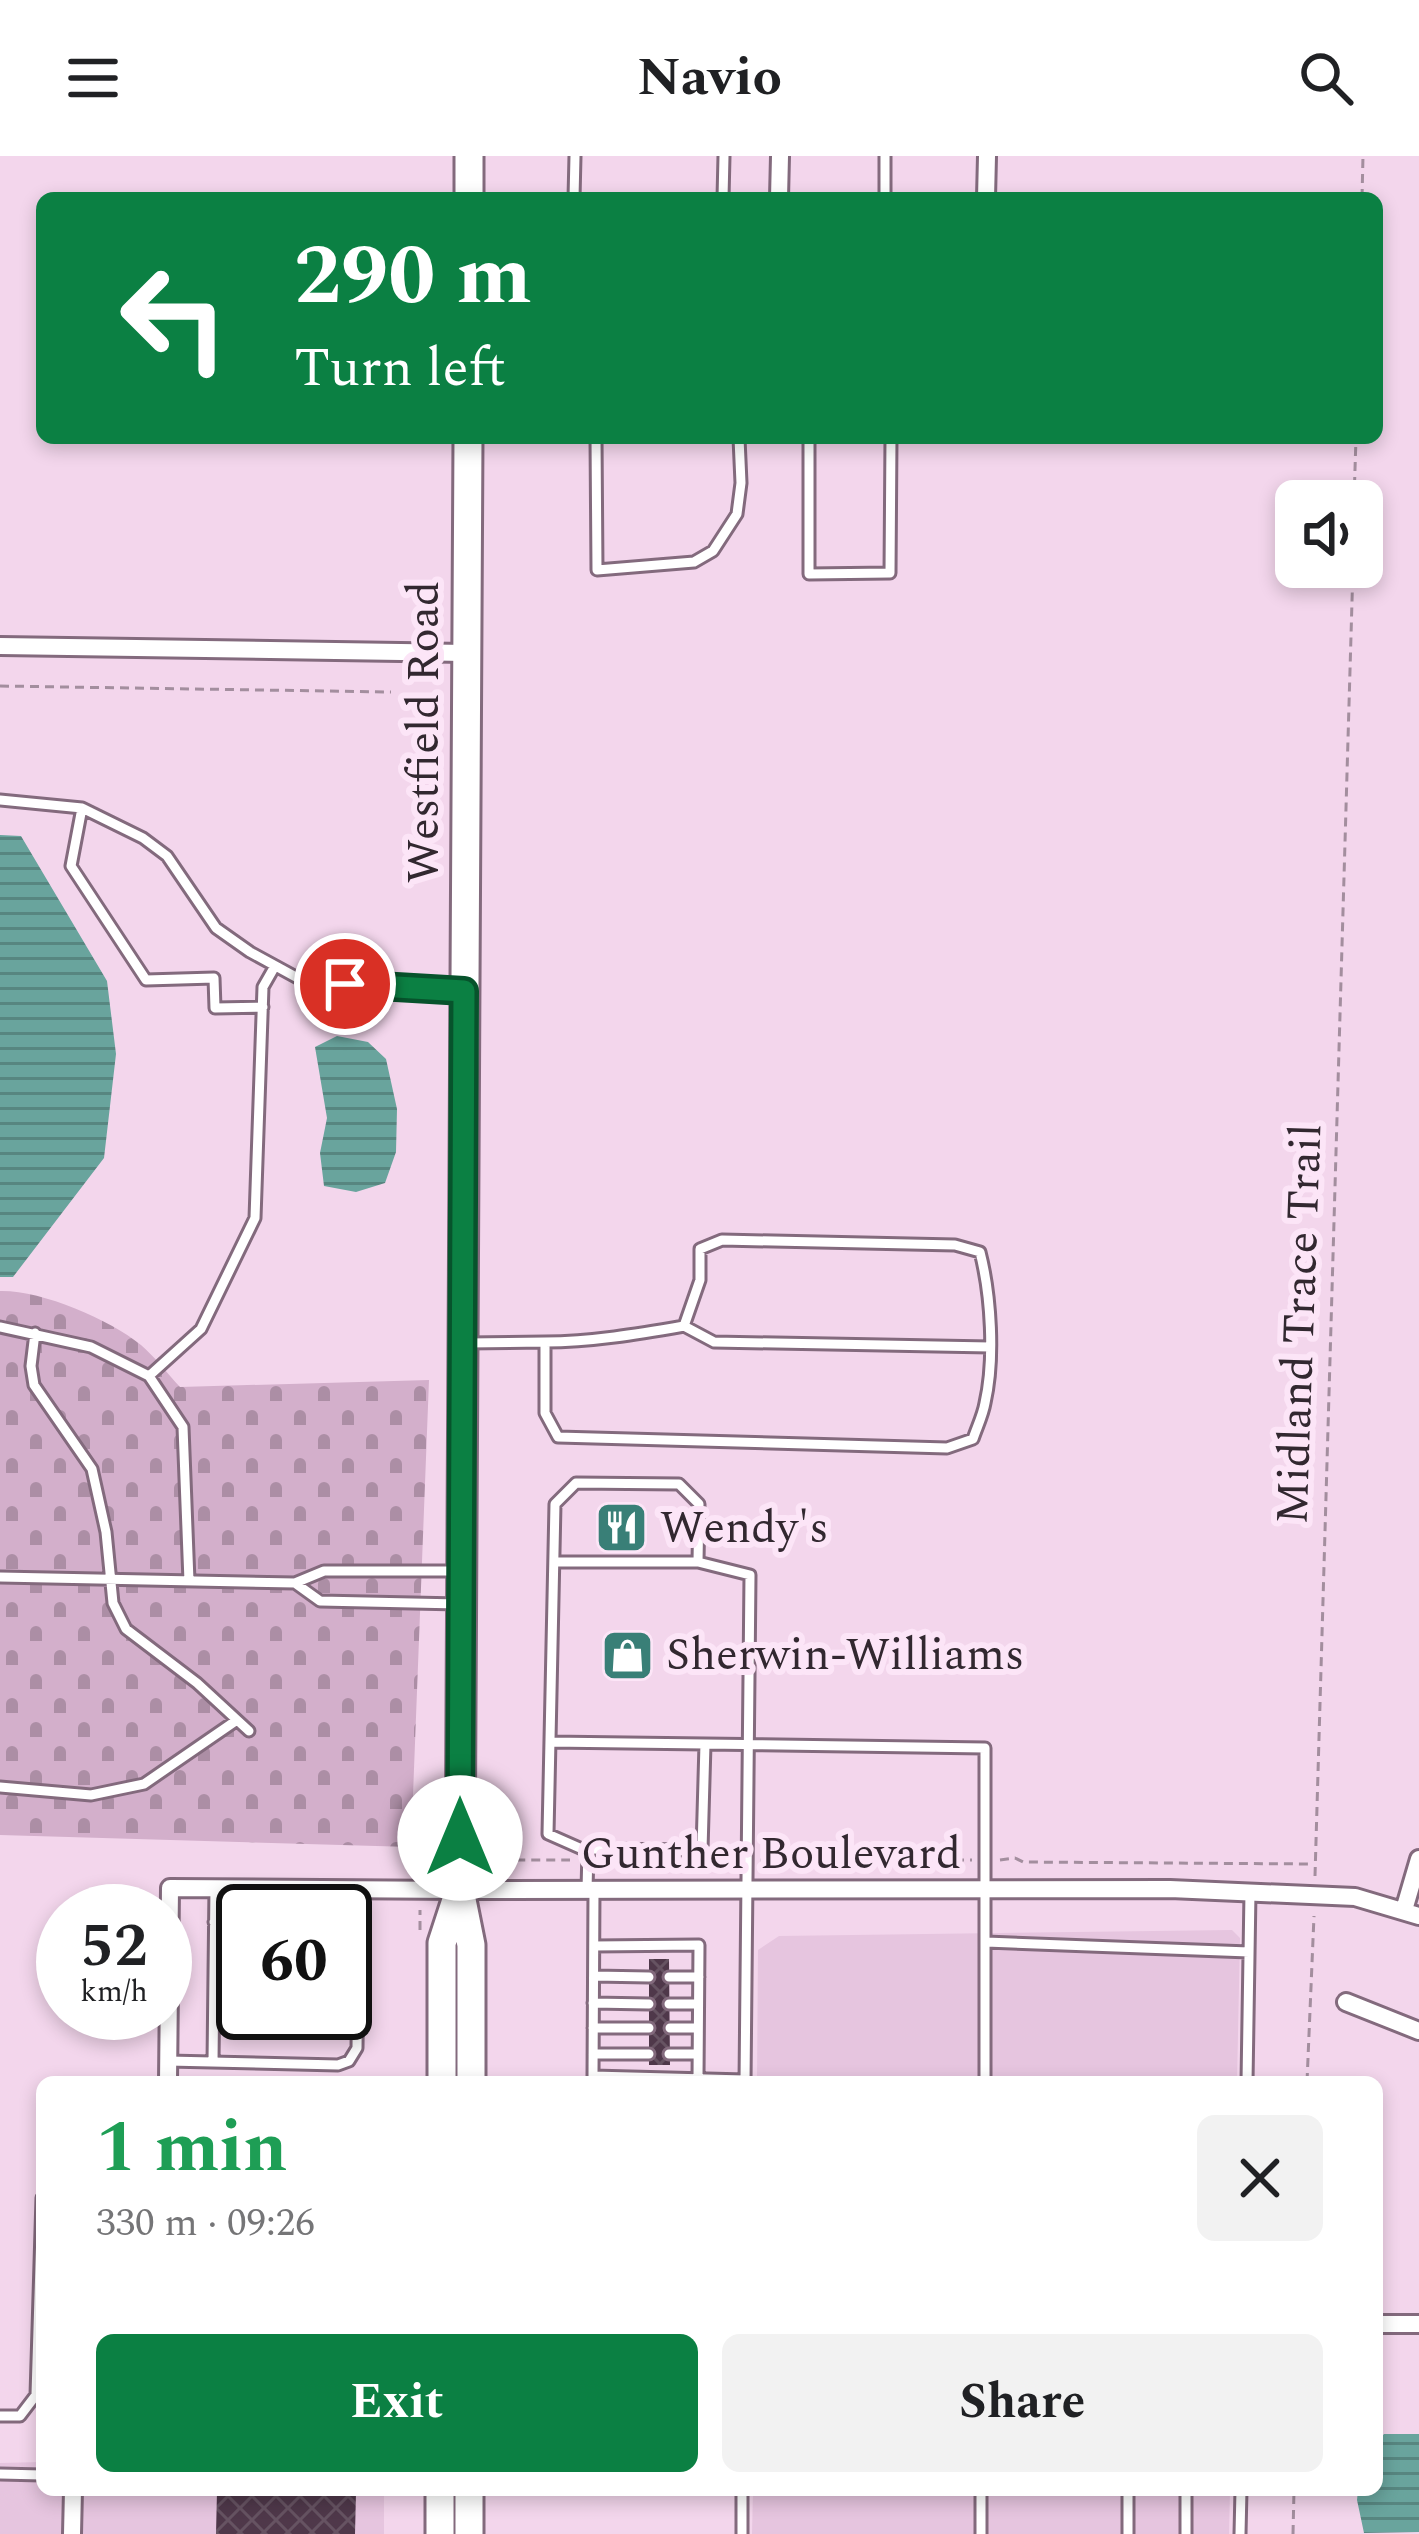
<!DOCTYPE html>
<meta charset="utf-8">
<style>
body{margin:0;font-family:Spectral,serif;background:#f2f2f2;color:#202124;height:100vh;display:flex;flex-direction:column;font-size:45px;white-space:nowrap}
*{box-sizing:border-box;margin:0}
p{font-size:39px;color:#757577}
.icon{flex:none;width:66px;height:66px;fill:none;stroke:currentColor;stroke-width:2;stroke-linecap:round;stroke-linejoin:round}
.map{position:relative;flex:1;overflow:hidden}
.side{position:absolute;left:36px;top:1920px;width:1347px;height:420px;display:flex;flex-direction:column;background:#fff;border-radius:18px;box-shadow:0 6px 18px #0003}
.side>*{flex:none}
.top-card{position:absolute;left:36px;top:36px;width:1347px;height:252px;border-radius:18px;box-shadow:0 6px 18px #0003;background:#0b8043;color:#fff;overflow:hidden}
.tools{position:absolute;left:1275px;top:324px;display:grid;gap:24px}
.tools a{display:grid;place-items:center;width:108px;height:108px;border-radius:18px;background:#fff;box-shadow:0 6px 18px #0003;font-size:60px}
.speed{position:absolute;left:36px;top:1728px;display:flex;gap:24px;font-size:60px;font-weight:700;text-align:center}
.speed>*{display:grid;place-content:center;width:156px;height:156px;border-radius:50%;background:#fff;box-shadow:0 6px 18px #0003;line-height:1}
.speed small{font-size:30px;font-weight:400}
.speed .limit{border:6px solid #111;border-radius:18px;background:#fff;color:#111}
.pin{position:absolute;display:grid;place-items:center;width:102px;height:102px;color:#fff;margin:-51px;border:6px solid #fff;border-radius:50%;box-shadow:0 3px 12px #0007}
.me{position:absolute;width:132px;margin:-66px;rotate:0deg;stroke-linejoin:round;filter:drop-shadow(0 0 9px #0008)}
.turn{display:flex;align-items:center;gap:42px;height:252px;padding:0 60px;font-size:54px}
.turn .icon{width:156px;height:156px;stroke-width:2.5}
.turn b{display:block;font-size:84px;line-height:102px}
.round{display:grid;place-items:center;flex:none;width:126px;height:126px;border-radius:18px;background:#f2f2f2}
.overview{display:flex;align-items:center;justify-content:space-between;height:204px;padding:0 60px}
h1{font-size:72px;font-weight:700;line-height:90px;color:#1e9e55}
.cta{display:flex;gap:24px;margin-top:auto;padding:24px 60px}
.cta a{flex:1;height:138px;border-radius:18px;background:#0b8043;color:#fff;font-size:48px;font-weight:700;line-height:138px;text-align:center}
.cta a+a{background:#f2f2f2;color:#202124}
header{display:flex;justify-content:space-between;align-items:center;height:156px;padding:0 60px;background:#fff;font-size:54px;font-weight:700}
.map>svg:first-child{display:block}
</style>
<header><svg class="icon" aria-label="menu" viewBox="0 0 24 24"><path d="M4 6h16M4 12h16M4 18h16"/></svg>Navio<svg class="icon" aria-label="search" viewBox="0 0 24 24"><circle cx="10" cy="10" r="6"/><path d="M15 15l6 6"/></svg></header>
<div class="map">
<svg width="1419" height="2378" viewBox="0 0 1419 2378">
<defs>
<pattern id="cemetery-stones" width="16" height="16" patternUnits="userSpaceOnUse" patternTransform="scale(3)"><rect width="16" height="16" fill="#d3afcb"/><path d="M2 7V4a2 2 0 0 1 4 0v3zM10 15v-3a2 2 0 0 1 4 0v3z" fill="#ac8ea5"/></pattern>
<pattern id="water-rules" width="6" height="5" patternUnits="userSpaceOnUse" patternTransform="scale(3)"><rect width="6" height="5" fill="#69a49d"/><path d="M0 2.5h6" fill="none" stroke="#578680"/></pattern>
<pattern id="building-cross-hatch" width="8" height="8" patternUnits="userSpaceOnUse" patternTransform="scale(3)"><rect width="8" height="8" fill="#4f384a"/><path d="M0 0l8 8M0 8l8-8" fill="none" stroke="#665362"/></pattern>
</defs>
<rect width="100%" height="100%" fill="#f3d6ec"/>
<path fill="#e6c5df" d="M1232 1774 1240 1782 1237 1926H757L758 1794 779 1780Z
M42 2306V2334H384V2378H0V2307Z
M753 2334H1230L1229 2378H752Z"/>
<path fill="url(#cemetery-stones)" d="M0 1135C41 1134 109 1163 141 1189 155 1201 167 1217 180 1231L429 1224 411 1691 0 1679Z"/>
<path fill="url(#water-rules)" d="M0 679 21 680 107 825 116 898 104 1002 13 1121H0Z
M337 880 368 886 386 903 397 953 396 996 385 1027 356 1036 324 1030 320 997 327 962 315 891Z
M1384 2278H1419V2376L1364 2377 1357 2344 1358 2334H1377V2286Z"/>
<path fill="url(#building-cross-hatch)" d="M649 1803H669L670 1909H649Z
M217 2335 356 2337 355 2378H216Z"/>
<g fill="none" stroke-linecap="round" stroke-linejoin="round">
<defs>
<path id="service" d="M574 42 575 0
M723 42 724 0
M885 42V0
M596 282 597 414 694 406 713 395 737 358 741 327 739 282
M809 282V418L890 417 891 282
M0 644 82 652 143 682 167 700 216 772 250 796 305 826 459 835
M82 652 71 710 146 824 214 822 215 852 263 851
M684 1170 714 1186 990 1191
M0 1171 91 1191 149 1220 183 1271 189 1425
M35 1177 31 1210 34 1229 92 1313 106 1376 113 1447 126 1473 197 1527 249 1575
M467 1187 545 1186C591 1186 638 1178 684 1170L700 1124V1093L722 1084 955 1089 980 1096C991 1139 995 1203 985 1247 983 1259 977 1271 973 1283L947 1292 558 1281 545 1257V1186
M149 1220 201 1173 255 1062 263 831 275 810
M554 1406H698
M0 1421 295 1427 324 1415H460
M295 1427 320 1445 459 1448
M550 1586 705 1588 702 1694 582 1693 548 1678C550 1568 553 1458 555 1348L576 1327 679 1328 699 1348 698 1406 750 1419 745 1926
M705 1588 985 1592V1926
M0 1631 91 1639 144 1628 237 1564
M587 1734 588 1694
M594 1734 593 1920 745 1924
M214 1766H243
M986 1786 1249 1796
M594 1790 699 1789 698 1922
M594 1820 649 1821
M669 1821H699
M593 1847 649 1848
M669 1848H698
M593 1872H649
M670 1872H698
M593 1898H649
M669 1898H698
M168 1905 338 1909 349 1905 357 1892 358 1804 352 1784 345 1775
M213 1906 215 1732
M1247 1926 1250 1736
M0 2260H20L36 2239 42 2042
M0 2318 42 2319
M742 2378V2334
M981 2378V2334
M1128 2378V2334
M1186 2378V2334
M1240 2378 1241 2334"/>
<path id="minor" d="M779 42 780 0
M986 42 987 0
M0 490 466 497
M1404 1754 1419 1703
M1346 1846 1419 1875
M168 1926 170 1732 460 1734 1170 1733 1355 1741 1419 1760
M1377 2168H1419
M72 2378 73 2334"/>
<path id="primary" d="M469 42V0
M468 282 460 1734 471 1789V1926
M442 1926V1787L458 1738
M440 2378V2334
M469 2378V2334"/>
</defs>
<use href="#service" stroke="#836a7d" stroke-width="15"/>
<use href="#minor" stroke="#836a7d" stroke-width="22"/>
<use href="#primary" stroke="#836a7d" stroke-width="33"/>
<path stroke="#a38e9e" stroke-width="3" stroke-dasharray="9 6" stroke-linecap="butt" d="M1362 42 1363 0
M1354 345 1356 282
M0 530 391 536
M484 1683H501L503 1693 514 1704H570
M712 1704H732
M760 1704H972
M1000 1704 1015 1702 1023 1706 1313 1708
M420 1714 421 1682H439
M1315 1720 1353 411
M420 1774V1754
M1307 1926 1314 1760
M1293 2378 1294 2334"/>
<use href="#service" stroke="#fff" stroke-width="9"/>
<use href="#minor" stroke="#fff" stroke-width="16"/>
<use href="#primary" stroke="#fff" stroke-width="27"/>
</g>
<g fill="none" stroke-linecap="round" stroke-linejoin="round">
<defs>
<path id="route" d="M345 828 464 835 460 1682"/>
</defs>
<use href="#route" stroke="#07532c" stroke-width="30"/>
<use href="#route" stroke="#0b8043" stroke-width="21"/>
</g>
<defs>
<symbol id="restaurant-square" viewBox="-11 -11 22 22"><rect x="-9" y="-9" width="18" height="18" rx="4" fill="#397f77" stroke="#fce5f7"/><path d="M-5-6h1v4h1v-4h1v4h1v-4h1v5L-1.5 .5V6h-2V.5L-5-1ZM5-6V6H3V1.5H1.5Q1.5-4 5-6Z" fill="#fff"/></symbol>
<symbol id="shop-square" viewBox="-11 -11 22 22"><rect x="-9" y="-9" width="18" height="18" rx="4" fill="#397f77" stroke="#fce5f7"/><path d="M-5-2.5h2.3a2.7 3.5 0 0 1 5.4 0H5L5.5 6h-11ZM-1.5-2.5h3a1.5 2.3 0 0 0-3 0Z" fill="#fff"/></symbol>
</defs>
<g fill-rule="evenodd">
<use href="#restaurant-square" x="592" y="1342" width="59" height="59"/>
<use href="#shop-square" x="598" y="1470" width="59" height="59"/>
</g>
<g text-anchor="middle" dominant-baseline="central" stroke-width="12" stroke-linejoin="round" paint-order="stroke">
<g font-size="45" fill="#322830" stroke="#fce5f7">
<text transform="translate(424 576) rotate(-90)">Westfield Road</text>
<text transform="translate(1300 1168) rotate(-88)">Midland Trace Trail</text>
<text x="771" y="1698">Gunther Boulevard</text>
</g>
<g font-size="45" fill="#322830" stroke="#fce5f7" text-anchor="start">
<text x="660" y="1372">Wendy's</text>
<text x="666" y="1499">Sherwin-Williams</text>
</g>
</g>
</svg>
<div class="tools">
<a><svg class="icon" aria-label="sound" viewBox="0 0 24 24"><path d="M4 9h4l5-4v14l-5-4H4zM17 9q2 3 0 6"/></svg></a>
</div>
<div class="speed"><div>52<small>km/h</small></div><div class="limit">60</div></div>
<div class="pin" style="left:345px;top:828px;background:#d93025"><svg class="icon" aria-label="arrive" viewBox="0 0 24 24"><path d="M6 21V4h12l-3 4 3 4H6"/></svg></div>
<svg class="me" style="left:460px;top:1682px" viewBox="-20 -20 40 40"><circle r="19" fill="#fff"/><path d="M0-13L10 11 0 6-10 11z" fill="#0b8043"/></svg>
<div class="top-card">
<div class="turn"><svg class="icon" aria-label="left" viewBox="0 0 24 24"><path d="M17 20v-9H6M10 6l-5 5 5 5"/></svg><div><b>290 m</b>Turn left</div></div>
</div>
<section class="side">
<div class="overview"><div><h1>1 min</h1><p>330 m · 09:26</p></div><a class="round"><svg class="icon" aria-label="close" viewBox="0 0 24 24"><path d="M6 6l12 12M18 6L6 18"/></svg></a></div>
<div class="cta"><a>Exit</a><a>Share</a></div>
</section>
</div>
